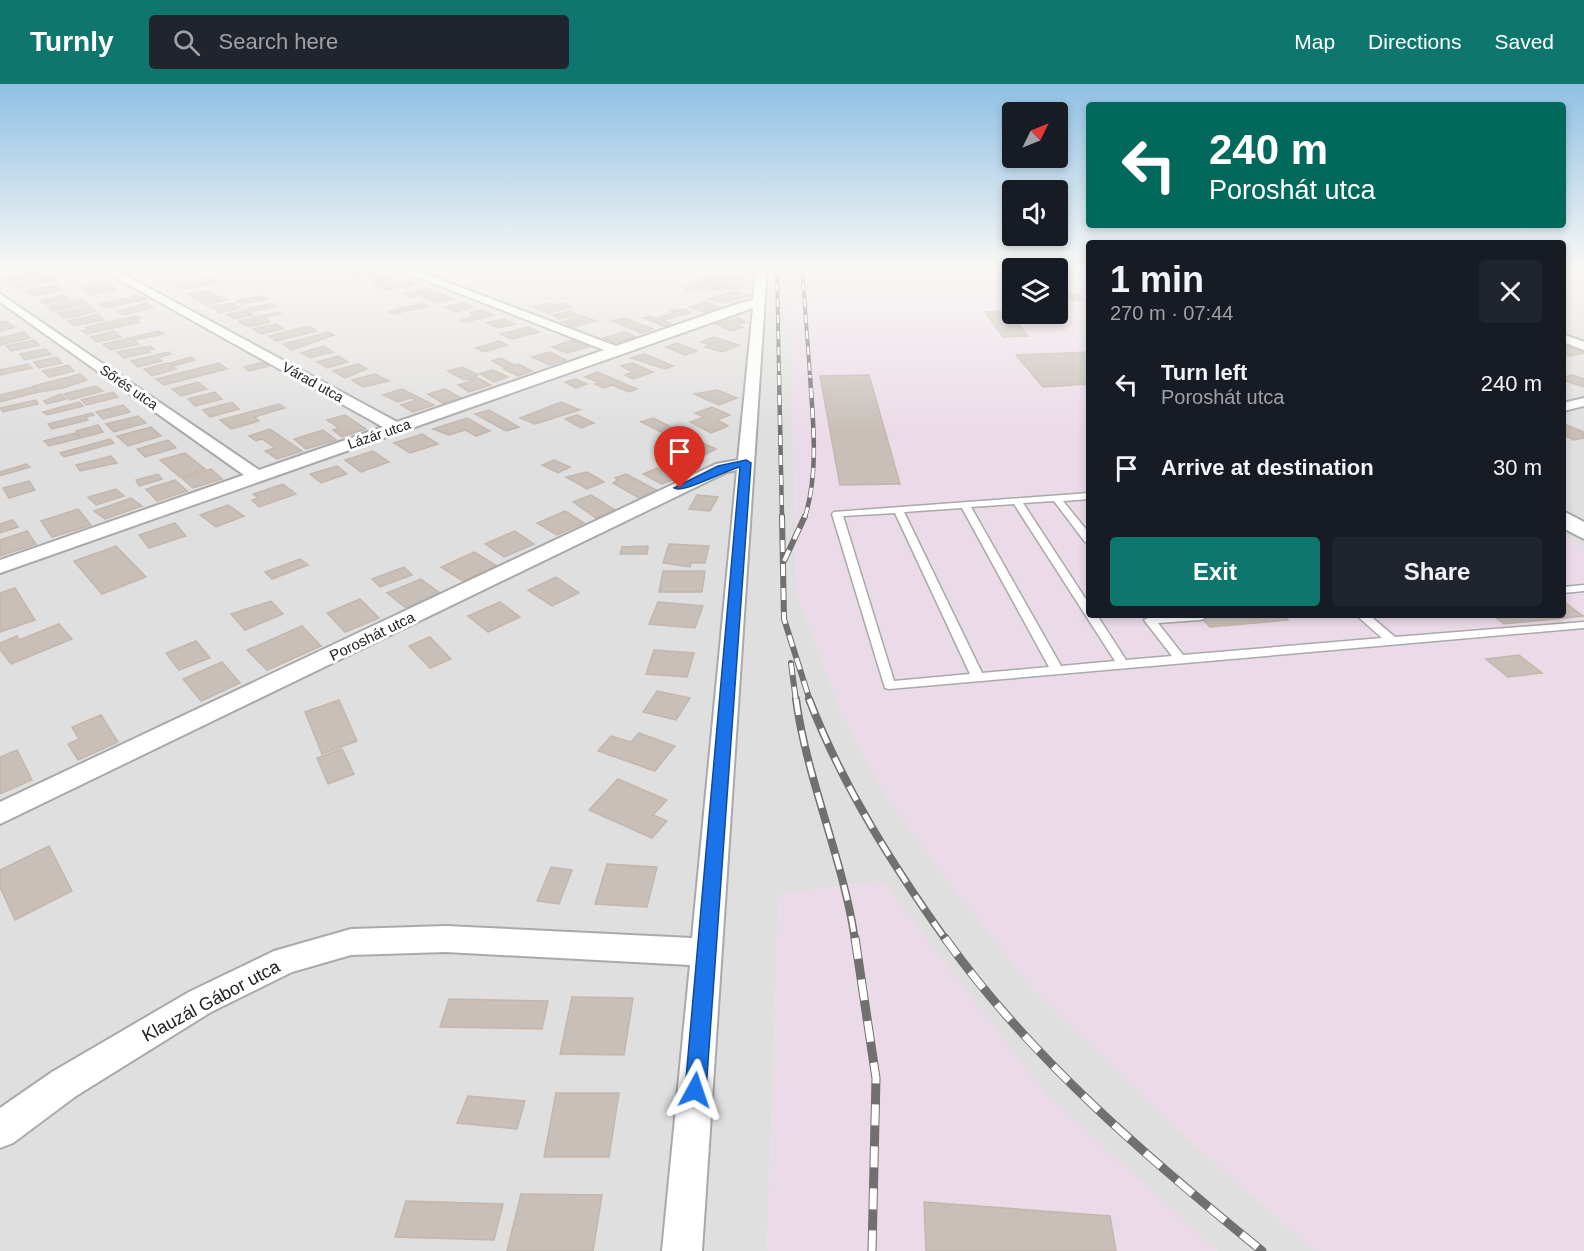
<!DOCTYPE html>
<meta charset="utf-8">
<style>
body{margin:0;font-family:Helvetica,sans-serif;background:#20242c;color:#f1f3f6;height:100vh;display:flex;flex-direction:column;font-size:22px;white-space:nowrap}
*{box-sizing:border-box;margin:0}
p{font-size:20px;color:#9ea1a6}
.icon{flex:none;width:33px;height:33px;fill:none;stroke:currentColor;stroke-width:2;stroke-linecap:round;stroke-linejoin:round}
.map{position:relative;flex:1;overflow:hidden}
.details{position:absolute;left:1086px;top:156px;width:480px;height:378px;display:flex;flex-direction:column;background:#171b24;border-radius:6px;box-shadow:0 3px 9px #0003}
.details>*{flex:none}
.top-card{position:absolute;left:1086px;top:18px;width:480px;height:126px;border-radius:6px;box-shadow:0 3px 9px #0003;background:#00695c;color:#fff;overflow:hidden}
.needle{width:39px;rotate:47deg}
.fabs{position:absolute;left:1002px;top:18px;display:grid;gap:12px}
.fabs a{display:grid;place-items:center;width:66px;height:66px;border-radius:6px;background:#171b24;box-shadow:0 3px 9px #0003;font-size:30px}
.pin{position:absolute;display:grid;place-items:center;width:51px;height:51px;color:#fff;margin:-62px -26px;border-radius:50% 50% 50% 0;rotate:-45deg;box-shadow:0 0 6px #0007}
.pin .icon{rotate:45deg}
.me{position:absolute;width:66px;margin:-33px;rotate:5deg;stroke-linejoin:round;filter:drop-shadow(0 0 4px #0008)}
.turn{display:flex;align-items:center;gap:21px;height:126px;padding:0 24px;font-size:27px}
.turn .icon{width:78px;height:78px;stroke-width:2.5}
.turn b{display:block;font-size:42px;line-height:51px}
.round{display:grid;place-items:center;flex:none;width:63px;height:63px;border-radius:6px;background:#20242c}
.summary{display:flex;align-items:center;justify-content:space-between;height:102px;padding:0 24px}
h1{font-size:36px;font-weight:800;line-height:45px}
.primary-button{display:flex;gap:12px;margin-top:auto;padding:12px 24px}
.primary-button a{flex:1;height:69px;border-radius:6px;background:#0f766e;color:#fff;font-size:24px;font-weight:800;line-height:69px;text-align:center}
.primary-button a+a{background:#20242c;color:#f1f3f6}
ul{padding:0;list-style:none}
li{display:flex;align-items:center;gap:18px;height:84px;padding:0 24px}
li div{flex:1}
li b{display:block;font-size:22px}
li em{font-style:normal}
header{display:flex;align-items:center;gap:36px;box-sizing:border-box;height:84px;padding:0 30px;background:#0f766e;color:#fff}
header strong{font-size:28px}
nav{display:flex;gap:33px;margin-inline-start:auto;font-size:21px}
.search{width:420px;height:54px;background:#20242c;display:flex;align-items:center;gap:15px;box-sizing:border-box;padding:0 21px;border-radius:6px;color:#9ea1a6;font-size:22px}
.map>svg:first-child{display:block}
</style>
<header>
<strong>Turnly</strong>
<div class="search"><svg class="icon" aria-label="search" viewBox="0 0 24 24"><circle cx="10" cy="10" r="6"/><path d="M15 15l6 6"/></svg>Search here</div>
<nav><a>Map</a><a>Directions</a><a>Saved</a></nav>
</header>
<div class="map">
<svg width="1584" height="1167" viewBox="0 0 1584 1167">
<rect width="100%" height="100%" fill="#f2efe9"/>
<path fill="#e0dfdf" d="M0 183H791L796 507 842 630 887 714 1030 902 1189 1056 1315 1167H1218L1184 1139 1047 1012 883 798 779 810 767 1167H0Z
M1563 183H1584V465L1563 450Z"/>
<path fill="#ebdbe8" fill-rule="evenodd" d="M791 183H1089V531H1563V450L1584 465V1167H1315L1189 1056 1030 902 944 793 887 714 842 630 796 507ZM1012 184H1058V230H1012Z
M883 798 1048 1012 1218 1167H767L779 810Z"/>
<path fill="#c7bfb8" stroke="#c4b6ab" stroke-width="1.5" d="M468 183 485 186 455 191 448 188Z
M1563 183H1569L1584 189 1573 190 1563 188Z
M64 184 68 186 8 198 4 194Z
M370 184 376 187 351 193 346 190Z
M727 189H745V196L700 197V193H723Z
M375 190 383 193H396L376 198 371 196 376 194 369 191Z
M53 192 58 196 18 204 13 200Z
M213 194 219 198 183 205 178 202Z
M387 197 393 200 408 197 415 201 384 205 374 200Z
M695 198 726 199 724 206H685L687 202H694Z
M107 199 116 205 90 211 82 204Z
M727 200H742L741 205H726Z
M56 201 62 206 32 212 25 207Z
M429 205 434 208 413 213 405 209Z
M207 207 215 212 196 216 188 210Z
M735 207 748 212 723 219 709 215Z
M439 209 453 215 436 219 423 213Z
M1058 210H1078L1084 216H1058Z
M64 211 69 215 45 220 40 216Z
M139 211 146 215 107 224 100 220Z
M220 212 227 216 206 221 200 217Z
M262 212 267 215 241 220 236 217Z
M82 215 88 220 52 227 47 222Z
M706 218 720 223 704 228 690 223Z
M146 219 153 224 123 231 118 227Z
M232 219 240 224 220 229 212 223Z
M272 219 277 222 251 228 247 225Z
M422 219 428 222 394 230 389 228Z
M463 219 473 223 455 228 446 223Z
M550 219 555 221 563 219 571 223 548 229 534 223Z
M90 222 96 227 74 233 63 234 57 229Z
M684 225 691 228 664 236 658 234 675 228 670 227Z
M245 226 253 231 235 235 227 230Z
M482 226 494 231 466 238 461 236 475 232 470 229Z
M570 227 578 231 560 235 553 231Z
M1008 227 1028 252 1003 253 985 228Z
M278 228 281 230 264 234 270 238 248 243 239 237Z
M98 230 104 236 74 242 68 237Z
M135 232 140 234 136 235 139 238 87 250 82 247 89 245 86 243Z
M583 232 596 237 574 243 562 238Z
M650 232 671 240 664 242 643 234Z
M624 234 653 245 642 249 612 237Z
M738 234 746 238 737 240 743 243 731 247 716 240Z
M504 235 515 240 498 244 487 239Z
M5 237 15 243 0 248V238Z
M276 240 284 245 261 250 253 245Z
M309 242 317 247 276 257 269 252Z
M528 243 539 248 512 255 501 250Z
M114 247 121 253 97 258 91 253Z
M159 247 164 250 134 256 139 260 111 266 103 260Z
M24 248 30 254 0 261V254Z
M329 248 334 251 292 266 283 260Z
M624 248 636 253 615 259 604 254Z
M713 253 739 261 722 268 705 263 711 261 701 258Z
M34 256 39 261 11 267 6 262Z
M573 256 588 263 567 269 552 263Z
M499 257 507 261 484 268 476 264Z
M677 259 697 267 685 271 666 263Z
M1565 261 1584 268V269L1570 272 1563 269V262Z
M150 262 154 265 147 266 150 268 124 274 117 268Z
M324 262 333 268 310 274 301 269Z
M45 265 51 270 25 276 20 270Z
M169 268 171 270 158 274 162 277 138 283 131 277Z
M550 268 566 276 549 281 532 273Z
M1089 268V300L1043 303 1016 271Z
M644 270 673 282 665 285 631 274Z
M338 272 348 278 327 284 317 278Z
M57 273 62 279 39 284 34 278Z
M191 273 195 276 173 282 170 279Z
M501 274 514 281 505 284 492 277Z
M263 278 269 282 249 287 244 283Z
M168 279 176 285 152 292 144 285Z
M219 279 227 285 164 301 156 295Z
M632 279 653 288 633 295 625 291 633 288 621 282Z
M28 280 32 284 0 291V286Z
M358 280 367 285 345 294 333 287Z
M518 280 532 287 518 292 504 285Z
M68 281 74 287 49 293 43 287Z
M462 283 478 291 464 296 448 287Z
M493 286 508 293 494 298 480 290Z
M597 288 637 305 629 308 612 301 604 304 595 300 600 299 585 293Z
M80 290 87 296 63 304 40 308 33 302Z
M375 290 389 297 363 303 352 296Z
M869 291 900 400 840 401 820 292Z
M1573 291 1584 295V303L1563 296V293Z
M476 293 491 301 469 308 458 301 472 297 467 295Z
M576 295 587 300 576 304 565 298Z
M198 298 207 305 181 312 172 305Z
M96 302 103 307 70 316 64 310Z
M33 303 38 308 0 318V311Z
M402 305 434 321 413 328 401 321 416 316 411 314 398 318 383 311Z
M445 305 463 315 446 321 428 310Z
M717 306 737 314 719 321 694 310Z
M113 308 118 313 86 321 81 316Z
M215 308 222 315 195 322 188 315Z
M61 310 66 315 47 320 44 317Z
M36 316 38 320 3 328 0 324Z
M79 318 83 322 47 331 43 328Z
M232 318 239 325 210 333 203 326Z
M561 318 580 326 535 340 520 334Z
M279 320 285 324 254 333 259 337 231 345 220 336Z
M123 321 130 328 103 335 96 328Z
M712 323 730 331 717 336 728 342 711 349 690 338 704 333 695 329Z
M489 326 519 343 506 347 475 330Z
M92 329 94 331 85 333 88 336 52 345 48 340Z
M345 331 366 345 342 353 333 346 339 344 327 336Z
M577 331 594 339 581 344 565 335Z
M138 332 146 339 114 348 106 340Z
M467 334 490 347 476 352 465 346 449 351 433 345Z
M653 334 683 349 671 353 641 338Z
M98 341 103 348 81 354 76 347Z
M1566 341 1584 348V354L1574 356 1563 351V342Z
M151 343 161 352 128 362 117 352Z
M270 345 302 367 277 375 265 367 275 364 262 355 256 357 249 352Z
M323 346 336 356 306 365 294 355Z
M75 349 80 354 49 362 44 357Z
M422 350 438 360 410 369 394 359Z
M691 354 716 365 698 374 672 362Z
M110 355 114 359 64 373 60 369Z
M168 356 176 364 145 373 137 365Z
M373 367 389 378 361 388 345 376Z
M185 369 205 385 180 393 160 376Z
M111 372 117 379 80 387 76 381Z
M674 374 700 384 685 392 659 382Z
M554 376 570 383 558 389 542 381Z
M26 380 30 383 0 392V388Z
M337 382 347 390 321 399 310 390Z
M657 384 677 394 662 400 643 390Z
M211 385 222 395 193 404 182 394Z
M587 388 604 398 587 405 566 393Z
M158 390 162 395 139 402 136 396Z
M626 390 656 406 639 414 613 399 618 396 615 394Z
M175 396 187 407 157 417 146 405Z
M29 397 35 406 9 414 3 404Z
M283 400 296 410 259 423 252 416 258 414 253 410Z
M116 405 124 412 96 421 88 413Z
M591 411 615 426 596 434 573 418Z
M697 411 718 413 710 427 689 425Z
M131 414 142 422 105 435 94 427Z
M228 421 244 432 216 443 200 431Z
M78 425 91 441 52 453 41 437Z
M565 427 584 439 557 451 537 439Z
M13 436 18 443 0 449V440Z
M175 439 186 452 149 464 139 451Z
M27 447 36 460 0 472V456Z
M515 447 534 460 504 473 485 460Z
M669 460 709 462 705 479H691L690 483 663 479Z
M116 462 146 493 102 510 74 477Z
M648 462 647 470H620L622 463Z
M474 468 497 482 463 497 441 483Z
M300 475 308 481 272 495 265 488Z
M404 483 412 491 380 503 372 495Z
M663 487H705L702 508H659Z
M556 493 579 509 552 522 528 506Z
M421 495 440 509 406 524 387 509Z
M15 504 35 536 0 548V509Z
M360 515 379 534 345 548 327 529Z
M271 517 283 530 245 546 231 530Z
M1563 517 1583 532 1504 540 1493 531H1563Z
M500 518 520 533 488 548 468 532Z
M658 518 703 522 695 544 649 540Z
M1199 531H1284L1288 536 1210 543Z
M59 540 72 555 11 580 0 565V559L17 552 19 556Z
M302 542 321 562 267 586 247 566Z
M430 553 451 575 430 584 409 562Z
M196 557 210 574 179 586 166 569Z
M654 566 694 569 687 593 646 590Z
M1519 571 1542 589 1508 593 1486 575Z
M222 578 240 599 201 617 183 595Z
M657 607 690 614 676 636 643 628Z
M339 616 357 657 322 670 305 628Z
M101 631 118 658 78 676 68 660 79 655 72 643Z
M639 649 675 662 655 687 598 667 611 652 631 658Z
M342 665 354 690 328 700 317 674Z
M17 666 32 696 0 710V673Z
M618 695 667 716 653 731 667 737 652 754 589 726Z
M49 762 72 807 15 836 0 803V786Z
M607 780 657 783 647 823 595 820Z
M551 783 572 786 559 820 537 817Z
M572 913 633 914 624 971 560 970Z
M449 915 548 917 542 945 440 943Z
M556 1009H619L609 1073H544Z
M468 1012 525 1017 517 1045 457 1039Z
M521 1110 602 1111 593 1167H507Z
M406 1117 503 1120 494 1156 395 1153Z
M924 1118 1110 1132 1116 1167H926Z"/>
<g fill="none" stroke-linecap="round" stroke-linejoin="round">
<defs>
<path id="service" d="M1089 409V415L1063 417 1089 449V459L1085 458 1054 417 1023 419 1089 520V531H1097L1126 576 1172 572 1144 536 1150 533 1204 531V535L1200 536 1158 539 1183 571 1382 554 1356 531H1369L1395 553 1584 538V544L889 605 885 604 832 430 834 428ZM1014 420 1115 577 1061 582 971 423ZM962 424 1049 583 982 589 904 428ZM895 429 970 590 894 597 843 432Z
M1584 501V507L1563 509V503Z"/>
<path id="minor" d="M97 183H110L397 338 604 266 392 183H407L616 262 737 220 753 216 757 183H767L702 1167H662L690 881 446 868 351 871 292 888 211 928 76 1012 13 1059 0 1064V1024L52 988 189 908 274 867 351 845 446 842 692 854 737 386 727 388 0 740V718L716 380 738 376 753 224 0 489V476L244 391 0 218V210L259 386 383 343Z
M1578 183H1584V187Z
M1563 250 1584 258V266L1563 258Z
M1584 314V322L1563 327V319Z"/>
<path id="tertiary" d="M1563 427 1584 438V455L1563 444Z"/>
</defs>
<use href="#service" stroke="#a9a9a9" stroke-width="3"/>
<use href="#minor" stroke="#a9a9a9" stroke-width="4"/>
<use href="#tertiary" stroke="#a9a9a9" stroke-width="4"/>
<use href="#service" fill="#fff" fill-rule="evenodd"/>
<use href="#minor" fill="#fff" fill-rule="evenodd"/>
<use href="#tertiary" fill="#fff" fill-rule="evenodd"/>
<defs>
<path id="rail-far4" d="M777 183 779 292
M802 183 810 292"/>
<path id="rail-far3" d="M779 291 782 433
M805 433C819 387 813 338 810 291"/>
<path id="rail-far2" d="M782 432 784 535 810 617
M784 477 805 432
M791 579 796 617"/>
<path id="rail-far1" d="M796 615C807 697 843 774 855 856
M809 615C843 703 892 780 946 856"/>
<path id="rail" d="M855 854 876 994 872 1167
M945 854C1031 975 1148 1074 1262 1167"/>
</defs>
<use href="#rail-far4" stroke="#707070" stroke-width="4"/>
<use href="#rail-far3" stroke="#707070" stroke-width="4.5"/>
<use href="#rail-far2" stroke="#707070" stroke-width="6"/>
<use href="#rail-far1" stroke="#707070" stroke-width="8"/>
<use href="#rail" stroke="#707070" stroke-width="9"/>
<use href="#rail-far4" stroke="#fff" stroke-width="2" stroke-dasharray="8" stroke-linecap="butt"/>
<use href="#rail-far3" stroke="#fff" stroke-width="3" stroke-dasharray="10" stroke-linecap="butt"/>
<use href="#rail-far2" stroke="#fff" stroke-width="4" stroke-dasharray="12" stroke-linecap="butt"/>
<use href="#rail-far1" stroke="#fff" stroke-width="5" stroke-dasharray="16" stroke-linecap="butt"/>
<use href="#rail" stroke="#fff" stroke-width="7" stroke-dasharray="21" stroke-linecap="butt"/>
</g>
<linearGradient id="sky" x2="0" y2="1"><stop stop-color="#8fc0e4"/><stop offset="0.53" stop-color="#f9f8f5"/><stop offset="1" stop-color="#f9f8f5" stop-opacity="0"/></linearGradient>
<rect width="1584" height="347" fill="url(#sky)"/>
<path fill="#1a73e8" stroke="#114b97" stroke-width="1.5" d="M746 376 751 379 706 1006 703 1013 695 1016 688 1013 685 1006 740 383C726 386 682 410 674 404L718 382Z"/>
<g text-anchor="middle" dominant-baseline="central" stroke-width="6" stroke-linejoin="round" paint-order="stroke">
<g font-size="14" fill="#222" stroke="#fff">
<text transform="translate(313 298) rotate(29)">Várad utca</text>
<text transform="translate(129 303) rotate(35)">Sőrés utca</text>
<text transform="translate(379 350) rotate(-19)">Lázár utca</text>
</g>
<g font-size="15" fill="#222" stroke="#fff">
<text transform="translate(372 552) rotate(-26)">Poroshát utca</text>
</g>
<g font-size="18" fill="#222" stroke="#fff">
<text transform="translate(211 917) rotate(-28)">Klauzál Gábor utca</text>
</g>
</g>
</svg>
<div class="fabs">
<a><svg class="needle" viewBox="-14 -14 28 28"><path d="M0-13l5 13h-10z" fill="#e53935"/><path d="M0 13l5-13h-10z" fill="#9ea1a6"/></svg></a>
<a><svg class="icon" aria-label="sound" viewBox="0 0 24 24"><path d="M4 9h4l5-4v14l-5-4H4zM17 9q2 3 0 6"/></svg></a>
<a><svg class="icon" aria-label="layers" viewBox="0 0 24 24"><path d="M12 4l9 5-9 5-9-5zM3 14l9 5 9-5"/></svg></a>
</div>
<div class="pin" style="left:680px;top:404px;background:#d93025"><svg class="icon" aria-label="arrive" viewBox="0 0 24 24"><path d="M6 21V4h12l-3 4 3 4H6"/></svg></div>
<svg class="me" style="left:695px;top:1006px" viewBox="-20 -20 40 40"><path d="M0-17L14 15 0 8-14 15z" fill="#1a73e8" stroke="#fff" stroke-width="4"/></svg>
<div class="top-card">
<div class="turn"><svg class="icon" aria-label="left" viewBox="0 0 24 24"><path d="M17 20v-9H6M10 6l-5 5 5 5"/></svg><div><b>240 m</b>Poroshát utca</div></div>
</div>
<section class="details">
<div class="summary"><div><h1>1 min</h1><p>270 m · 07:44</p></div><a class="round"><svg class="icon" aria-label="close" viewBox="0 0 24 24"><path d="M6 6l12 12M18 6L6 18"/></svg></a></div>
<ul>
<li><svg class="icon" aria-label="left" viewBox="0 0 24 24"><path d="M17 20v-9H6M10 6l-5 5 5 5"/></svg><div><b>Turn left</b><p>Poroshát utca</p></div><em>240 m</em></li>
<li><svg class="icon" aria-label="arrive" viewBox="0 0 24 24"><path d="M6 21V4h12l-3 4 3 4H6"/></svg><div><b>Arrive at destination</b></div><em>30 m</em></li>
</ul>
<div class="primary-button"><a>Exit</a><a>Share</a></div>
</section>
</div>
